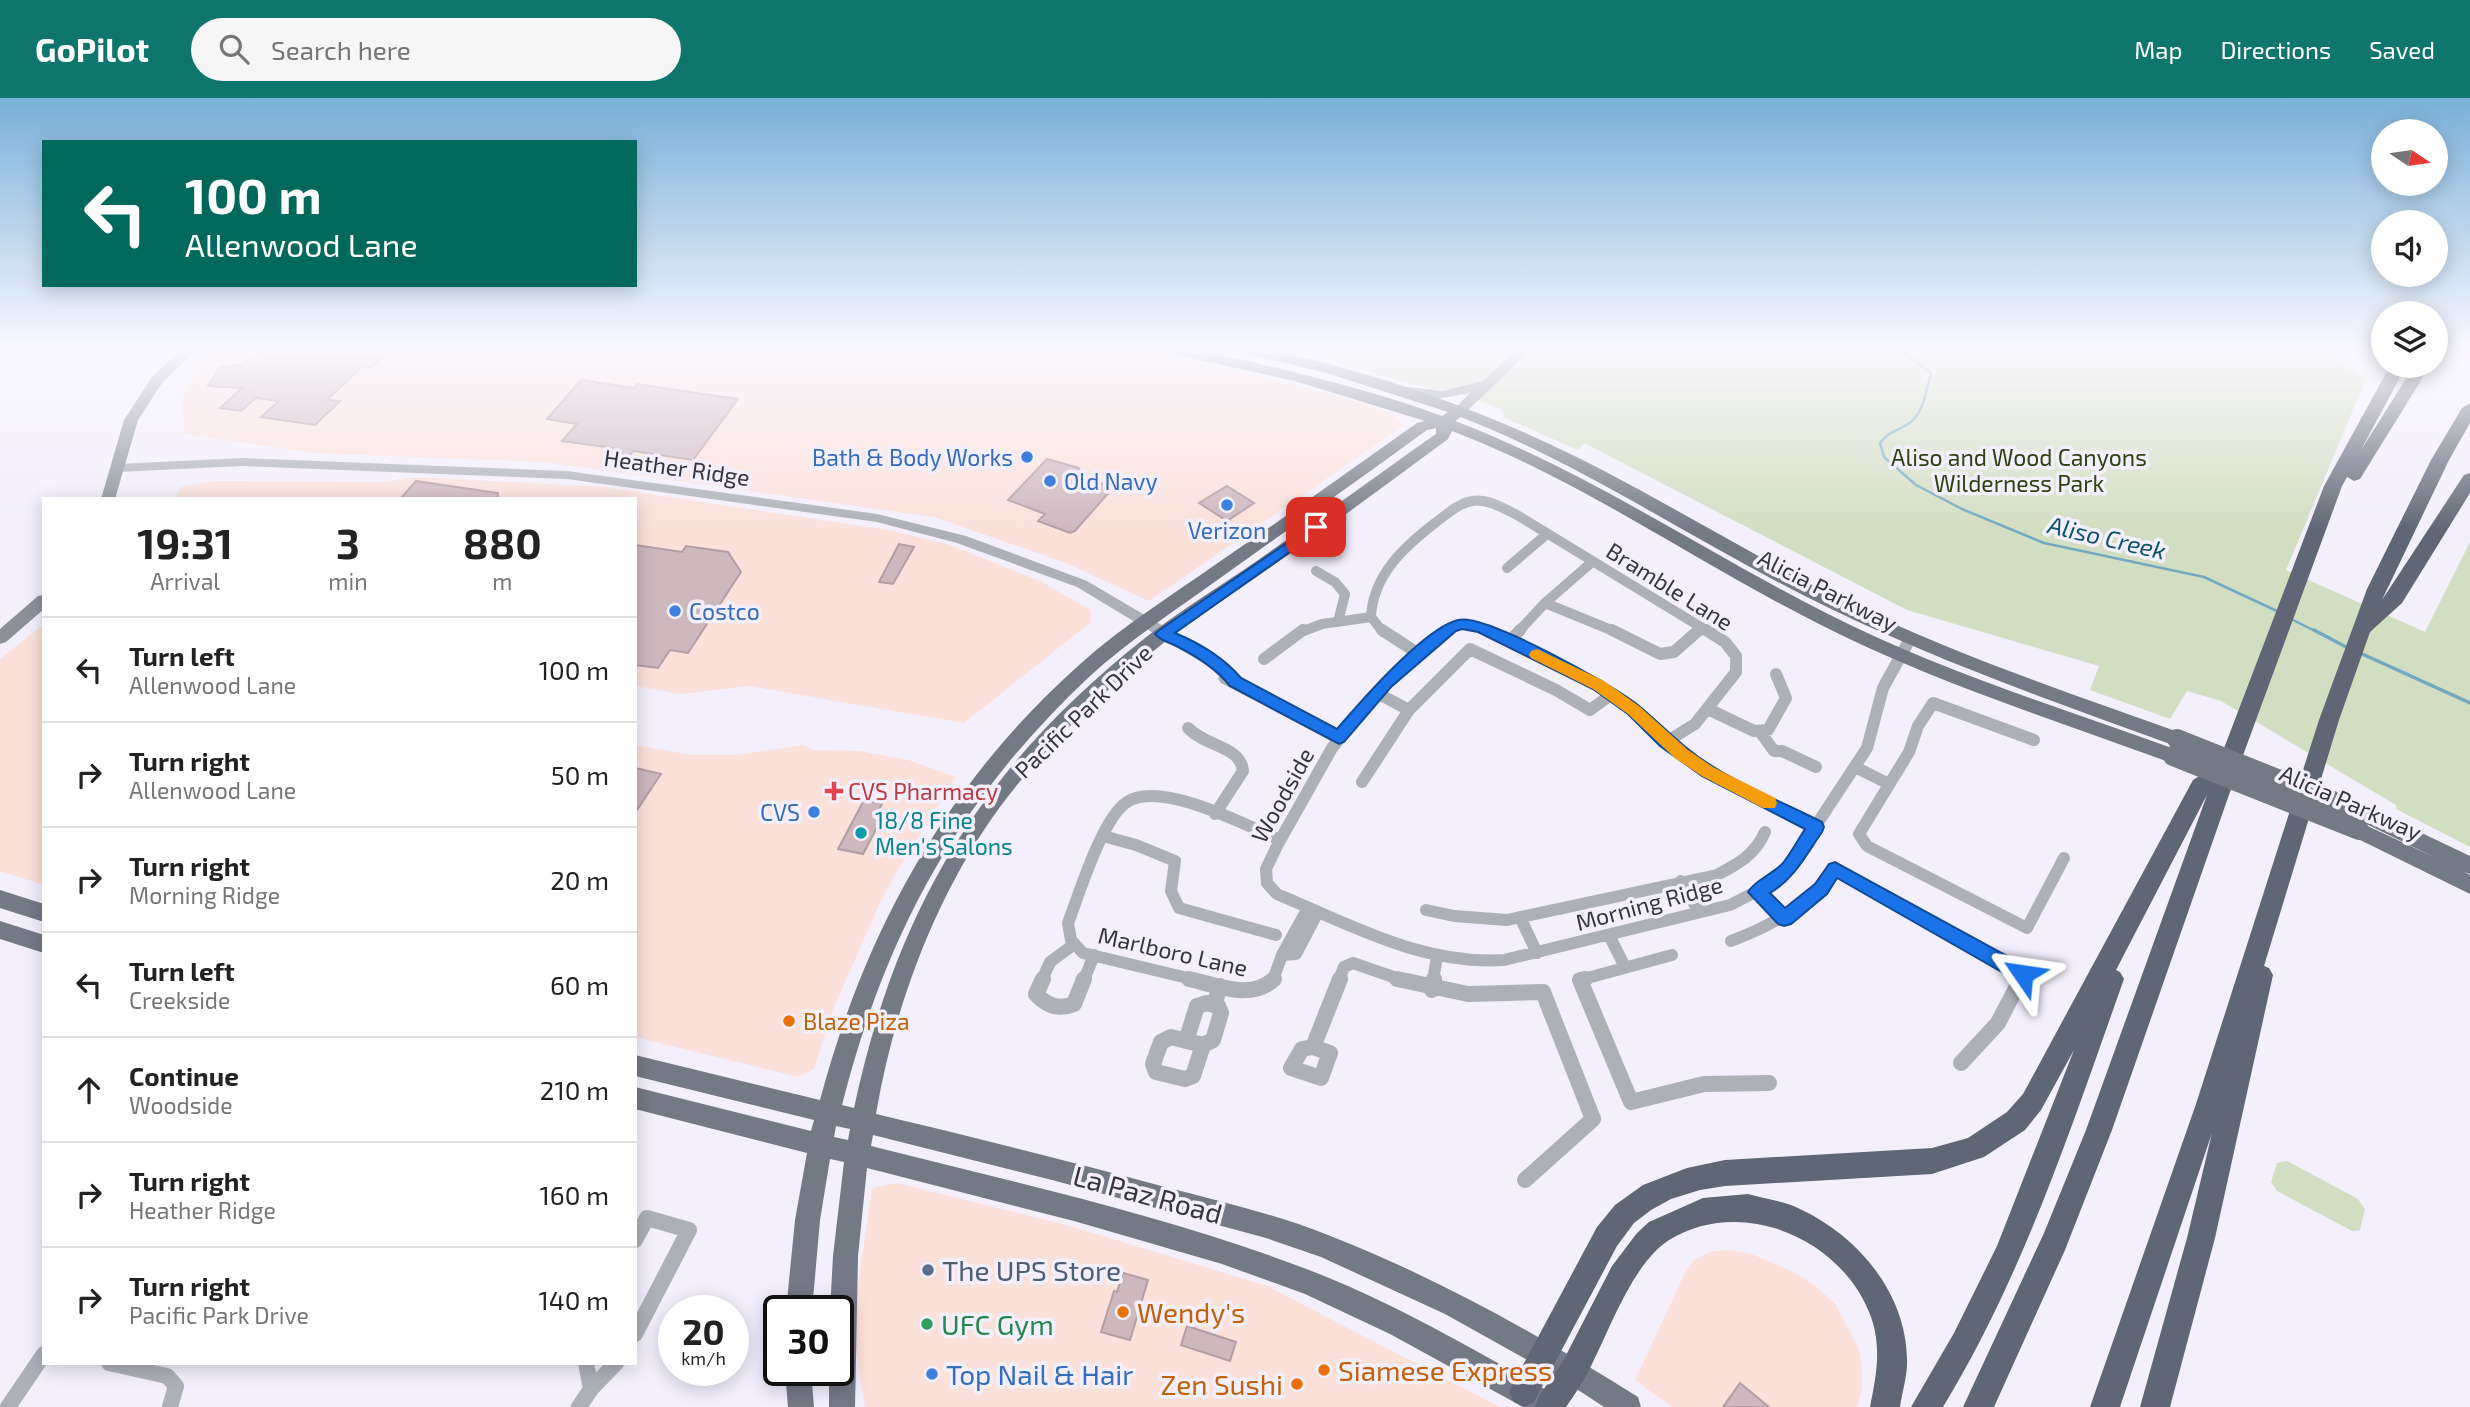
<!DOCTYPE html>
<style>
body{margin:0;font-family:"Exo 2",sans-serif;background:#f6f6f6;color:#222;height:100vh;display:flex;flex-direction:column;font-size:26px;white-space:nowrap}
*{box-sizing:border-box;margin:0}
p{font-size:23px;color:#767676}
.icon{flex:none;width:38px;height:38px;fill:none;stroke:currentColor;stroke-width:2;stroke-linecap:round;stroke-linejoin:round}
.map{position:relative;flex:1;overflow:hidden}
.panel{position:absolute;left:42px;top:399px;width:595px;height:868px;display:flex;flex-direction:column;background:#fff;border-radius:0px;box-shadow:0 4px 18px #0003}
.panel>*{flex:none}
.top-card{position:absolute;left:42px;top:42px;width:595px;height:147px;border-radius:0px;box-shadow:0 4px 18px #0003;background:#00695c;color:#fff;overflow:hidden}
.needle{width:46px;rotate:103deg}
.fabs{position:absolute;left:2371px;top:21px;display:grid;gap:14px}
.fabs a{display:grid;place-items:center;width:77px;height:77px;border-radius:50%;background:#fff;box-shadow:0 4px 18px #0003;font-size:35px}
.speed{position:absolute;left:658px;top:1197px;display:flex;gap:14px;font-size:35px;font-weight:700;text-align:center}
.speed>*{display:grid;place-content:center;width:91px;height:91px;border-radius:50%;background:#fff;box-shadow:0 4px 18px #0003;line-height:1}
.speed small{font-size:18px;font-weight:400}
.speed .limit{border:4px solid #111;border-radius:10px;background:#fff;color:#111}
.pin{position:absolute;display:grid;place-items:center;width:60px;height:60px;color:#fff;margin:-30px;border-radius:14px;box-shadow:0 4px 10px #0006}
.me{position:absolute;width:77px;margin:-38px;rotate:302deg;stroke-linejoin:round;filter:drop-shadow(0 0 5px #0008)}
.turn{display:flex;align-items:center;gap:24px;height:147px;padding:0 28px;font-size:32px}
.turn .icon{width:91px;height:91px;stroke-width:2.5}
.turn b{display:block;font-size:49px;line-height:60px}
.eta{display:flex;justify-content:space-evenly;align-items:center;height:119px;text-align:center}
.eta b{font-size:42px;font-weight:700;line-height:49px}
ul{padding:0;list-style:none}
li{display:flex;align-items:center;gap:21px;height:105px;padding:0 28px;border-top:2px solid #e0e0e0}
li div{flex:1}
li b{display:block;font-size:26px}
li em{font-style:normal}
header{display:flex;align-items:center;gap:42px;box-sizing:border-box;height:98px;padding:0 35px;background:#0f766e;color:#fff}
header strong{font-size:33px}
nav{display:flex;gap:38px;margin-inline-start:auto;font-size:24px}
.search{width:490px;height:63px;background:#f6f6f6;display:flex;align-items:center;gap:18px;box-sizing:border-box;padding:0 24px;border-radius:38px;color:#767676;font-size:26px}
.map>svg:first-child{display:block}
</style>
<header>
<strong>GoPilot</strong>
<div class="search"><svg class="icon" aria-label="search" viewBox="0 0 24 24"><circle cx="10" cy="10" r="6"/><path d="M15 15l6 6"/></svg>Search here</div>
<nav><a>Map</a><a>Directions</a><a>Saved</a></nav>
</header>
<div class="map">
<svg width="2470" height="1309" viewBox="0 0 2470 1309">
<rect width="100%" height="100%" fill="#f3effd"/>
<path fill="#fbe1da" d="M214 250H1125L1284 284 1345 300 1394 316 1403 328 1149 503 1066 465 934 419 545 364 313 355 185 336 181 304 202 260Z
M419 379 604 389 894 433 950 447 1040 483 1091 512V524L964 625 749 588 682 596 635 588V401H174L181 389 216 383 380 384Z
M44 526V787L0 773V561Z
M635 647 691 657H737L803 647 813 652 859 653 908 662 956 679 896 775 879 807 834 909 814 971 798 979 635 939Z
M896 1085 1067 1127 1267 1188 1500 1309H865L852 1226 872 1090Z
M1727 1152 1749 1155 1794 1174 1817 1189 1836 1207 1858 1249 1862 1270V1292L1857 1309H1672L1635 1282 1685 1175 1694 1162 1709 1154Z"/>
<path fill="#d2dec1" d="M1310 250H2344L2332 261 2366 281 2286 472 2425 534 2470 444V749L2396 711V707L2221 603 2187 593 2170 621 2090 592 2099 568 1907 512 1584 345 1578 352 1505 320 1501 311 1447 291 1434 292 1332 263Z
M2287 1063 2358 1101 2365 1111 2360 1132 2352 1133 2277 1093 2271 1084 2277 1065Z"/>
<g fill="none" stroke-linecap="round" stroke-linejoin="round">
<path stroke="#74a8c0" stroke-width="2.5" d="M1888 250 1906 256 1931 275C1926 292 1924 316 1908 326 1895 334 1891 332 1880 345L1884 359 1916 387 1962 411 2044 445 2204 479 2279 514
M2291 521 2317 534"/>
<path stroke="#74a8c0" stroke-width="3.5" d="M2314 532 2350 551
M2360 555 2470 605"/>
</g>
<path fill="#cdb8be" stroke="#b29ea4" stroke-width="2" d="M263 250H392L372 269 363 268 327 302 340 303 315 327 261 319 279 303 256 300 241 313 220 310 242 290 208 288 220 269 243 267Z
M581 282 634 290 637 286 738 301 693 362 633 353 628 360 607 357 613 350 562 343 577 326 547 321Z
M1047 361 1079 370 1081 378 1109 388 1111 392 1075 433 1070 435 1038 423 1045 416 1008 402Z
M416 383 498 395V401H400Z
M1227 388 1254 405 1227 423 1199 405Z
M899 446 914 449 893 486 879 484Z
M635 447 682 454 686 448 728 454 741 474 688 555 670 552 658 570 635 567Z
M635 670 661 676 635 715Z
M864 702 882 706 876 717 883 718 863 756 838 751Z
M1123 1175 1148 1182 1130 1242 1101 1234 1114 1193 1117 1194Z
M1187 1228 1236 1244 1230 1263 1181 1247Z
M1740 1285 1769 1309H1723Z"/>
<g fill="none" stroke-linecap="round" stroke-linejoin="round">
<path stroke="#adb0b7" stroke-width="10" d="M1507 470 1547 436
M1316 473 1335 484 1345 496 1338 524
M1545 505 1616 534
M1301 534 1322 526 1371 519
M1383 534 1371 519C1373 477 1404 449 1435 425 1446 417 1459 405 1472 403 1487 400 1505 411 1517 417L1709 534
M1445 534C1459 522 1476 527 1492 534
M1518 534 1545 505 1592 464
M1697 534 1702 530"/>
<path stroke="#adb0b7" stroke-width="12" d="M1382 532 1419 556
M1447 532 1385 585 1332 650 1278 746 1266 771 1267 785 1277 796C1351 827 1422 867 1504 862L1730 807 1775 784 1789 769 1815 729
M1488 532 1599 587 1633 612 1666 644 1708 673 1815 729
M1612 532 1660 556 1674 554 1699 532
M1510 543 1520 532
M1264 561 1303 532
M1377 595 1409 612
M1708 611 1754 633 1768 632 1786 600 1776 576
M1188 630C1206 649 1241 648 1243 673L1215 716
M1761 635 1774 653H1782L1816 669
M2034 642 1933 605 1918 628 1909 654 1859 736 1867 748 2027 830 2064 760
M1666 644 1695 626 1736 574V558L1725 544 1706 532
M1855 669 1889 686
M1362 684 1409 612 1470 551 1556 592 1590 612 1612 596
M1815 729 1867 650 1883 590 1910 541
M1103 738 1136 747 1175 763 1171 793 1179 810 1276 837
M1681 783 1699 814
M1757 794 1785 821
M1426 812 1454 818 1507 822 1717 777C1738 766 1755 757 1765 734
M1520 819 1537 855
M1609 837 1625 869
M1731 843C1773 827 1808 808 1835 771L2023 876 2021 882
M1282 857 1296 856 1318 814
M1042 882 1050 864 1073 847
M1084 882 1094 857
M1196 882 1083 855 1071 842 1068 825C1079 797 1102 720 1127 704 1161 682 1246 727 1280 742
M1273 882 1282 857 1308 810
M1339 882 1344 869 1353 865 1402 882
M1433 882 1437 859
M1580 882 1672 857"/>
<path stroke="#adb0b7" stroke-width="16" d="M1043 881 1036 896C1047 908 1059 912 1074 906L1084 881
M1189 881C1217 887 1251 903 1274 881
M1397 881 1468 896 1543 894 1593 1021 1525 1082
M1585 881 1580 882 1631 1004 1704 986 1769 985
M1432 892 1434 881
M1171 939 1203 947 1193 978 1185 981 1156 974 1153 966 1161 944Z
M1186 943 1197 908 1207 905 1214 907
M1203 947 1213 942 1221 915 1218 908 1214 907 1220 888
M1313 949 1330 955 1321 980 1291 970 1302 951Z
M1313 949 1340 881
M1961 965 1998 925 2021 881
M635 1142 647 1120 689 1132 635 1236
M109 1265 167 1278 176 1288 170 1309
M586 1265 591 1291
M8 1309 44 1256
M579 1309 591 1291 616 1265"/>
<path fill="#adb0b7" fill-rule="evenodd" d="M242 360 567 373 877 416 966 438 1087 483 1231 568 1240 580 1345 636 1347 640 1339 646 1333 644 1221 585 1218 581 1221 576 1077 489 957 445 877 424 567 381 242 368 118 374 111 370 118 366Z"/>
<path fill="#8b909b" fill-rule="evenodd" d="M183 250H198L162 285 138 322 115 401H101L124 322 152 279Z
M1518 250H1533L1465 315H1455L1453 312 1471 294C1451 299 1419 307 1401 293L1408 289 1443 293 1483 283Z
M44 497V511L6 544 0 546V531L38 498Z"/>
<path fill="#747986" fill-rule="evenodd" d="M1157 250C1198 250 1238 261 1278 270 1333 284 1389 298 1442 318L1448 314 1327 275 1233 253 1231 250C1277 250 1321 264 1365 276 1449 301 1530 334 1608 375 1686 416 1761 462 1840 501 1951 555 2068 595 2184 636L2187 641 2184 646 2177 648 2170 646C2046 601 1921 557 1803 497 1688 439 1581 366 1461 319L1455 323C1587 373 1703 453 1828 516 1940 573 2062 610 2180 653L2183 658 2180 663 2173 665 2166 663C2049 620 1928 582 1817 525 1694 463 1581 382 1452 333L1448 341C1389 385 1329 429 1268 471 1231 497 1191 522 1156 551 1099 598 1044 649 1000 709 936 796 894 909 876 1016 973 1039 1069 1063 1165 1089 1219 1103 1275 1116 1328 1137 1436 1179 1539 1237 1638 1299L1641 1309H1604L1563 1282 1445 1216 1321 1159 1266 1140 1052 1082 873 1037 871 1048C1018 1085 1168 1118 1309 1172 1396 1205 1478 1255 1560 1299L1563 1309H1523L1390 1236 1305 1196 1222 1166 1074 1123 867 1070 858 1158 855 1309H829V1272H838V1213H830L833 1158 844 1064 830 1061 820 1122 812 1213H786L795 1122 807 1055 635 1011V989L811 1033 814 1022 635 978V957L820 1002C865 833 946 686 1078 568 1122 528 1174 496 1222 462 1288 417 1352 371 1417 325L1425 323 1295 283 1164 254ZM1436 330V336L1413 352C1358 392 1301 432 1245 471 1211 494 1177 515 1145 540 983 668 897 808 854 1010L842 1007C886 834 959 701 1089 579 1128 543 1173 514 1216 483 1286 433 1357 383 1427 332ZM836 1028 850 1031 848 1042 834 1039Z
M2363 707 2470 758V776L2464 774 2470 777V796L2352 738 2349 732 2352 726 2359 724 2436 760 2356 721 2353 715 2356 709Z
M0 792 44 806V824L0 810Z
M0 823 44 837V855L0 841Z
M785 1272H811L814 1309H788Z"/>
<path fill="#5f6675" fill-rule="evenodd" d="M2390 268H2406L2361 352 2414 268H2430L2360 381 2354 383 2347 379 2342 388 2238 671 2112 1032 2065 1152 1994 1309H1963L2044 1135 2086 1032 2207 697 2116 872 2120 874 2124 881C2072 1027 2024 1176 1943 1309H1911L1954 1235 1997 1148 2074 952 2041 1012 2025 1032 1984 1059 1932 1076 1725 1088 1700 1092 1671 1101 1651 1112 1634 1125 1617 1148 1534 1304 1524 1309 1514 1304 1509 1294 1514 1284 1597 1129 1615 1107 1643 1087 1687 1070 1725 1062 1932 1050 1968 1040 2007 1014 2023 996 2193 682 2218 666 2324 388Z
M2470 305V325L2449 362 2382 502 2464 377 2470 375V395L2402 505 2370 534 2339 622 2264 868 2269 870 2273 877 2215 1140 2170 1309H2140L2187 1140 2212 1035 2120 1309H2090L2196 1006 2319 622 2367 491 2431 362 2462 310Z
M1748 1096C1765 1101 1784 1103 1800 1111 1858 1138 1906 1195 1907 1261 1908 1276 1902 1294 1900 1309H1870C1876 1279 1882 1250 1871 1219 1843 1141 1742 1097 1669 1142 1633 1165 1610 1231 1591 1268 1584 1283 1575 1296 1566 1309H1535L1539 1298 1563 1263 1612 1168 1637 1135 1649 1124 1703 1100Z"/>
<path stroke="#747986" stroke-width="20" d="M2177 641 2363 715
M2173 658 2359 732"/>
</g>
<linearGradient id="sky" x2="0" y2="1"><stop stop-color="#79afd8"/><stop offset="0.58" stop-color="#faf8fe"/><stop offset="1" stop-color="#faf8fe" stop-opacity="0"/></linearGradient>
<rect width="2470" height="433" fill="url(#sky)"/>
<path fill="#1a73e8" stroke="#114b97" stroke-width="2" d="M1316 425 1321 426V432L1175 535C1199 545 1224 560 1241 580L1337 631C1361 603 1423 531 1458 522 1485 515 1615 588 1639 608 1664 629 1684 651 1712 668 1747 690 1786 706 1822 724L1824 729 1822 734C1806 757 1794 781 1770 795L1785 810 1815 786 1829 766 1835 764 2029 870 2032 876 2029 882 2023 884 2016 882 1837 780 1827 796 1791 826 1784 828 1778 826 1748 794C1755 782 1773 776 1783 765 1791 755 1798 742 1805 731L1702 678 1660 648 1628 616 1593 591 1478 534 1462 531 1456 533 1391 589 1344 644 1339 646 1230 588C1217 572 1198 559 1180 550 1172 545 1162 544 1155 536L1158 533Z"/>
<path fill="#f59e0b" d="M1537 551 1604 583 1639 608 1688 652 1713 669 1775 700 1777 705 1775 710H1763L1702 678 1676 661 1628 616 1593 591 1531 560 1529 557 1531 553Z"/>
<g fill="#3f7fe0" stroke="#f3effd" stroke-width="2.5">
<circle cx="1027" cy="359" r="7"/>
<circle cx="1050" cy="383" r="7"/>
<circle cx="1227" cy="407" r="7"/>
<circle cx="675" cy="513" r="7"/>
<circle cx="814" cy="714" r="7"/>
<circle cx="932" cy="1276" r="7"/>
</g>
<path fill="#e0444e" stroke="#f3effd" stroke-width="2.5" d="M830.5 682.5h7v7h7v7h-7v7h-7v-7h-7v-7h7z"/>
<circle fill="#0f9aa8" stroke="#f3effd" stroke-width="2.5" cx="861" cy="735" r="7"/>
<g fill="#e8710a" stroke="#f3effd" stroke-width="2.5">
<circle cx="789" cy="923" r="7"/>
<circle cx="1123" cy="1214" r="7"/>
<circle cx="1324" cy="1272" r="7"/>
<circle cx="1297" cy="1286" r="7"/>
</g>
<circle fill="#5c6f8a" stroke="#f3effd" stroke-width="2.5" cx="928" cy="1172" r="7"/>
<circle fill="#2e9e5b" stroke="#f3effd" stroke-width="2.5" cx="927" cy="1226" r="7"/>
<g text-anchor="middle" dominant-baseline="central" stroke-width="7" stroke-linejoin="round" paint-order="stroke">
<g font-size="23" fill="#366cbe" stroke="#f3effd" text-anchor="end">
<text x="1013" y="359">Bath &amp; Body Works</text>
<text x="1064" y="383" text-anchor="start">Old Navy</text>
<text x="1227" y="432" text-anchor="middle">Verizon</text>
<text x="689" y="513" text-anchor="start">Costco</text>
<text x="800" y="714">CVS</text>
</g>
<g font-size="23" fill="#314211" stroke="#f3effd">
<text x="2019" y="359">Aliso and Wood Canyons<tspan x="2019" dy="26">Wilderness Park</tspan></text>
</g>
<g font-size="23" fill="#37353c" stroke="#f3effd">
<text transform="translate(677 369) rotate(8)">Heather Ridge</text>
<text transform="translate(1670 488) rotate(32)">Bramble Lane</text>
<text transform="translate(1828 492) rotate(27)">Alicia Parkway</text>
<text transform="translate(1083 613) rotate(-44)">Pacific Park Drive</text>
<text transform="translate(1282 697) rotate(-61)">Woodside</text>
<text transform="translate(2351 704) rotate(24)">Alicia Parkway</text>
<text transform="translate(1649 805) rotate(-15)">Morning Ridge</text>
<text transform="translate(1173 853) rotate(13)">Marlboro Lane</text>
</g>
<g font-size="23" fill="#be3a42" stroke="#f3effd" text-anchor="start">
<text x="848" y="693">CVS Pharmacy</text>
</g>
<g font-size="23" fill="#0d838f" stroke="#f3effd" text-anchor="start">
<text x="875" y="722">18/8 Fine<tspan x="875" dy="26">Men's Salons</tspan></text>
</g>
<g font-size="23" fill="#c56008" stroke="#f3effd" text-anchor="start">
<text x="803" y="923">Blaze Piza</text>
</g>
<g font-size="24" font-style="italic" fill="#0b526a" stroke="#f3effd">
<text transform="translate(2107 439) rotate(13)">Aliso Creek</text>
</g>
<g font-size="28" fill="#37353c" stroke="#f3effd">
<text transform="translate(1148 1096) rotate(15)">La Paz Road</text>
</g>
<g font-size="28" fill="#4e5e75" stroke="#f3effd" text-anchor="start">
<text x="942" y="1172">The UPS Store</text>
</g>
<g font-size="28" fill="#c56008" stroke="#f3effd" text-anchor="start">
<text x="1137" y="1214">Wendy's</text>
<text x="1338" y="1272">Siamese Express</text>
<text x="1283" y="1286" text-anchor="end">Zen Sushi</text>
</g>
<g font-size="28" fill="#27864d" stroke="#f3effd" text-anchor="start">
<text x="941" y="1226">UFC Gym</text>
</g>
<g font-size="28" fill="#366cbe" stroke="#f3effd" text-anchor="start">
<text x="946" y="1276">Top Nail &amp; Hair</text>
</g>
</g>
</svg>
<div class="fabs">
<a><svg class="needle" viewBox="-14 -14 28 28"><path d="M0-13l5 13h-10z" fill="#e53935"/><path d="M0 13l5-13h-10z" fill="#767676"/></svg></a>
<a><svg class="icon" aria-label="sound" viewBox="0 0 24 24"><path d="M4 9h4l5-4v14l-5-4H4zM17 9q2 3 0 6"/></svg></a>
<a><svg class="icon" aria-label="layers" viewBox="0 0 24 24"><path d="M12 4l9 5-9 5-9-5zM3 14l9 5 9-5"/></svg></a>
</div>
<div class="speed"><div>20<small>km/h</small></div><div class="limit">30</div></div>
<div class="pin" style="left:1316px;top:429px;background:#d93025"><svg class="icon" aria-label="arrive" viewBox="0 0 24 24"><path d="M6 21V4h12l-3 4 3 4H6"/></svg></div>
<svg class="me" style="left:2023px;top:876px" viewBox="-20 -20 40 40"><path d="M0-17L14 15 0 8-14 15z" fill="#1a73e8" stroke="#fff" stroke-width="4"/></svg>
<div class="top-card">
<div class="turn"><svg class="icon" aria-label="left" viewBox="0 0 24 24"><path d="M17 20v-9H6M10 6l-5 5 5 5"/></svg><div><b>100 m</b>Allenwood Lane</div></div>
</div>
<section class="panel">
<div class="eta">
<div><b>19:31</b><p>Arrival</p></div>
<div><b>3</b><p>min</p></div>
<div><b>880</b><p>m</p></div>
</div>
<ul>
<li><svg class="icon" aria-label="left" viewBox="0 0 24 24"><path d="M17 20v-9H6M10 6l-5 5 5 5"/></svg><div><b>Turn left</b><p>Allenwood Lane</p></div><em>100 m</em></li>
<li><svg class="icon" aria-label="right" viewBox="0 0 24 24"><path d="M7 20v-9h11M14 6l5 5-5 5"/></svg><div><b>Turn right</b><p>Allenwood Lane</p></div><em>50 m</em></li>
<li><svg class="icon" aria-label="right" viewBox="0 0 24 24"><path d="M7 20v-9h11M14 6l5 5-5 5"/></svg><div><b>Turn right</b><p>Morning Ridge</p></div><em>20 m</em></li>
<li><svg class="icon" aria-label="left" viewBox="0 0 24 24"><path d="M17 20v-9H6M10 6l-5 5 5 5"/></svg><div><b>Turn left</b><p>Creekside</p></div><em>60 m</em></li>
<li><svg class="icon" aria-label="ahead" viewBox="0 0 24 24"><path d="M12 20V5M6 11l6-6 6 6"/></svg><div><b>Continue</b><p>Woodside</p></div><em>210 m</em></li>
<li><svg class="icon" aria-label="right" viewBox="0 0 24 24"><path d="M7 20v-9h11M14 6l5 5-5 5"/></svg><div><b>Turn right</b><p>Heather Ridge</p></div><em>160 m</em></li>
<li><svg class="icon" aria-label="right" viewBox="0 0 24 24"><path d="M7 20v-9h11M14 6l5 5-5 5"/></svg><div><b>Turn right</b><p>Pacific Park Drive</p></div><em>140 m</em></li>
</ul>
</section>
</div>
